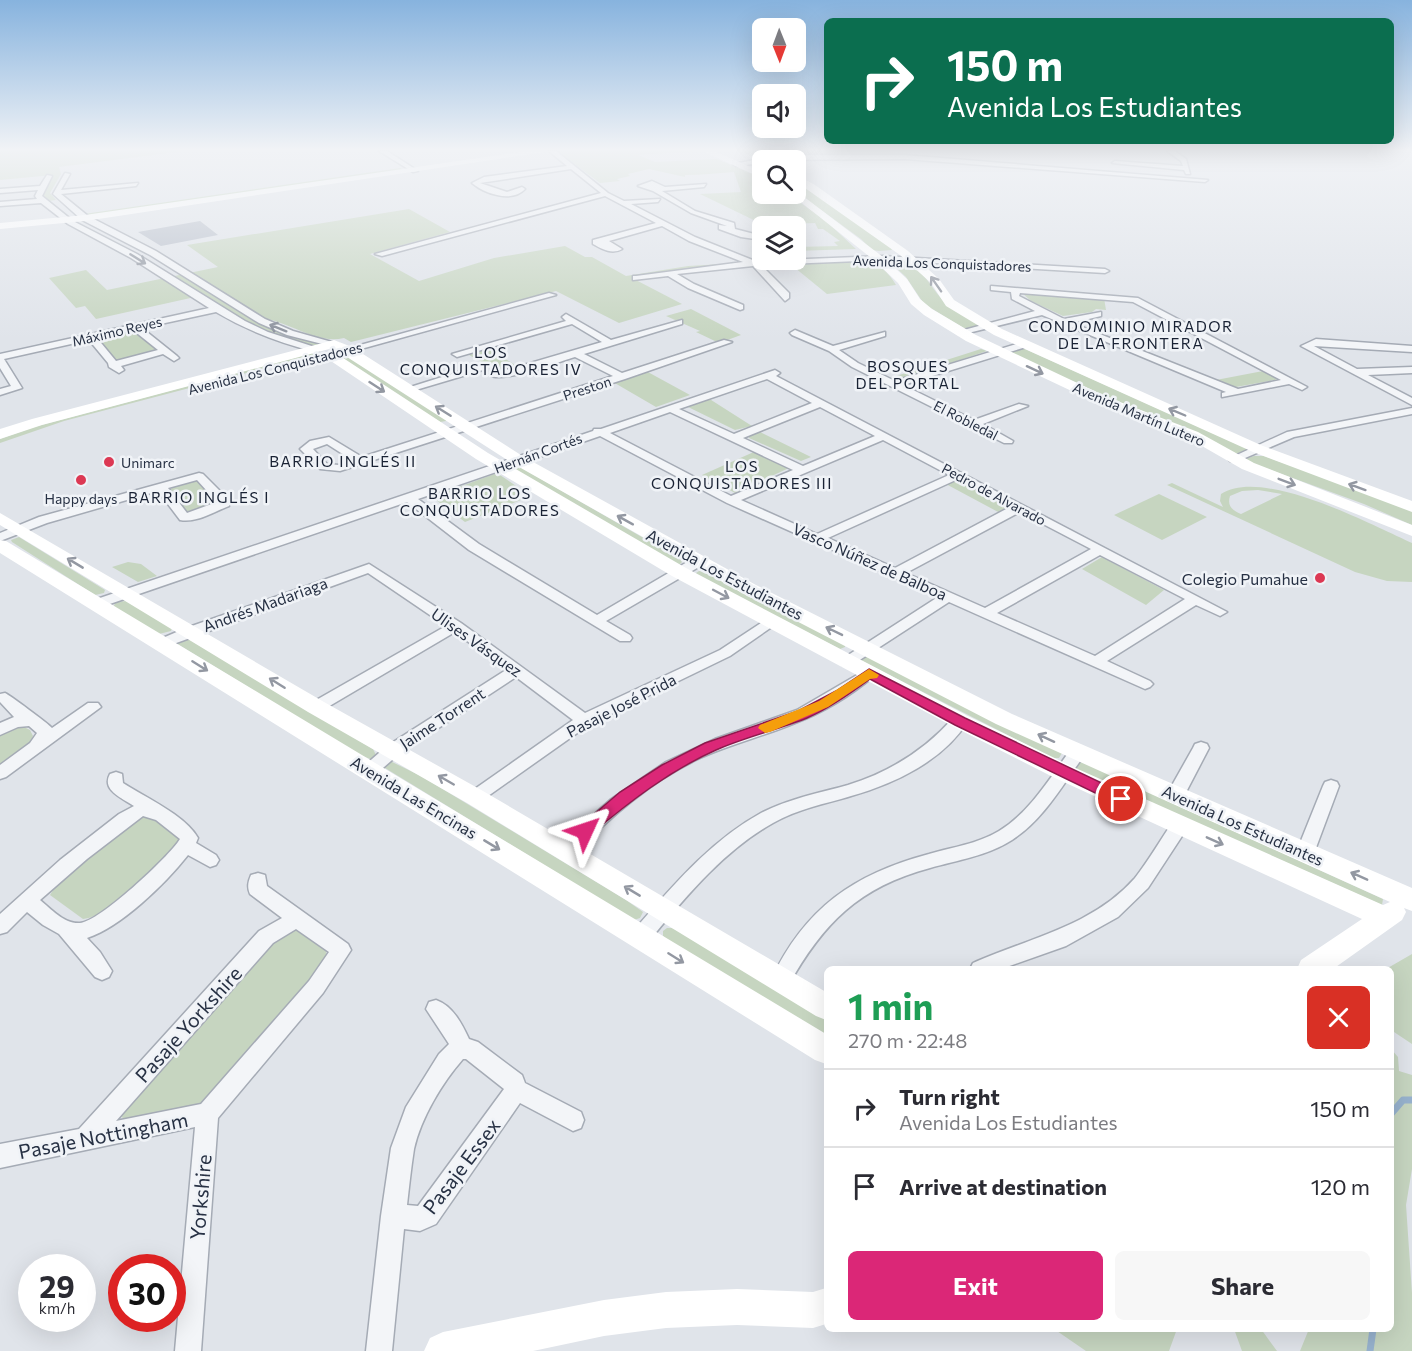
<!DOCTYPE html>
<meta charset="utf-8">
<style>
body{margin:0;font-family:Commissioner,sans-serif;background:#f7f7f7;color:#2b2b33;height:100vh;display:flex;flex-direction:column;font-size:22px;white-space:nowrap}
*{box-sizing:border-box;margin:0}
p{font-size:20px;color:#7c7c81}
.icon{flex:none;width:33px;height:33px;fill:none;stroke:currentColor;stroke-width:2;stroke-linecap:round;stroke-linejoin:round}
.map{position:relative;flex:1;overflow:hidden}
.sheet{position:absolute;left:824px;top:966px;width:570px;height:366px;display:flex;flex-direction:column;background:#fff;border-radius:9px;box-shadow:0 6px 24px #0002}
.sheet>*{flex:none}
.guide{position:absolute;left:824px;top:18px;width:570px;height:126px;border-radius:9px;box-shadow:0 6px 24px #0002;background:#0b6e4f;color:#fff;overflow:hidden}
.needle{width:39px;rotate:179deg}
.controls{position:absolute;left:752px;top:18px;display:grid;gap:12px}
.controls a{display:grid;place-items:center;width:54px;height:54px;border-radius:9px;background:#fff;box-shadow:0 6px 24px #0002;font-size:30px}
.speed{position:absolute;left:18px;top:1254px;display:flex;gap:12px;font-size:30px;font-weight:700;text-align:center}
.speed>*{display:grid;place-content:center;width:78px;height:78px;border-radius:50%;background:#fff;box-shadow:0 6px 24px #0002;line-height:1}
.speed small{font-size:15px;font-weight:400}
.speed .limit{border:9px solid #d22;background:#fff;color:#111}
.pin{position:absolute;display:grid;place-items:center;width:51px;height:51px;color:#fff;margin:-26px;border:3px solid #fff;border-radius:50%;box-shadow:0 2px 6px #0007}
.me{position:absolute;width:66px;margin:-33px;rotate:48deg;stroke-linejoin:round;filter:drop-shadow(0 0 4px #0008)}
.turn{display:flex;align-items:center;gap:21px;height:126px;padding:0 24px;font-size:27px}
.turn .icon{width:78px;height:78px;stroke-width:2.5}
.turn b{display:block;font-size:42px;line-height:51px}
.round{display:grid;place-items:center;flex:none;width:63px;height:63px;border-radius:9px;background:#f7f7f7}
.overview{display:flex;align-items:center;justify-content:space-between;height:102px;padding:0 24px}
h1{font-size:36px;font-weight:700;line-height:45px;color:#1e9e55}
.action{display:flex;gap:12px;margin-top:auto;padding:12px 24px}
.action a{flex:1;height:69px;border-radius:9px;background:#db2777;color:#fff;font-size:24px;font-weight:700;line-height:69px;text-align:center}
.action a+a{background:#f7f7f7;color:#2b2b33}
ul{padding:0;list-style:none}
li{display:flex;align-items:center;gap:18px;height:78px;padding:0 24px;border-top:2px solid #e1e1e2}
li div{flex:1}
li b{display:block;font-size:22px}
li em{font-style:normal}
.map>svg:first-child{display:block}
</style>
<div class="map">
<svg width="1412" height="1351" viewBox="0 0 1412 1351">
<rect width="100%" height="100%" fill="#e0e4ea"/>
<path fill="#c6d5c0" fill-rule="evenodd" d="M0 151H184L59 167 61 174 50 193 56 200 49 201 43 196 53 175 0 180Z
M557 151H700L638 155 655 162 717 159 762 178V194H788L826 221 856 249 795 251V247L838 246 834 242 840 241 823 229H818L815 223 764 225 700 194 741 192 734 172C717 173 702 175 685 175V177L649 169 628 174 630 176 617 179 620 181 600 183Z
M740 151H891L895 154 811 155 758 159Z
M400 168 404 170 89 216 84 214Z
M795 179 891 248 892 250 879 251 872 250 861 239 795 191Z
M409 209 450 232 370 254 419 281 494 258 565 246 585 257H592L626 276 688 266 738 263 632 278 682 304 619 323 556 291 351 342 344 338C312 346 280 313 254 320L285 334 320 344 313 347 247 323 204 295 96 319 85 306 76 308 49 278 86 270 107 290 218 267 187 245Z
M864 260C878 262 889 273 896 285L827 294 789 263Z
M903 261C924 267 933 293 948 305 958 313 971 319 982 326L967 330 924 304 906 277 893 265 895 262Z
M1021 292 1104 298 1106 310 1096 309 1092 312 1063 316 1031 301Z
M691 309 741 335 719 343 696 332 700 331 666 316Z
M134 331 160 351 117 362 96 339Z
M487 348 517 366 498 371 469 355 470 352Z
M981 349 987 351 899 380 893 377Z
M1020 349H1025L1248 449 1236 454 1195 432 1128 406 1009 353Z
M311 353 315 355 64 421 0 443V439L34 427Z
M343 353 446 419V421L440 422 335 356Z
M646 371 690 395 656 407 613 382Z
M1263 371 1280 379 1236 387 1216 380Z
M708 398 752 426 735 430 686 406Z
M758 431 811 457 801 461 749 438V435Z
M756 451 789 468 735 493 702 475Z
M1254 456H1264L1412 509V525L1364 504 1243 460Z
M515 464 680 559 682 562 679 565 514 471 510 465Z
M497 473 531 496 465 522 432 497Z
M957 477 1014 507 1000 513 944 483Z
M199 480 219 504 188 515 169 491 173 487Z
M1172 483 1223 507 1220 501 1221 494C1263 467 1370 524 1412 543V582L1387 581 1355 572 1167 485ZM1258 490 1282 494 1241 514C1232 510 1227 506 1230 496L1242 491Z
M1159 494 1207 517 1162 540 1114 515Z
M19 537 105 590 104 593 95 595 12 542 11 540Z
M1102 557 1164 590 1146 605 1082 569Z
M128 562 141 564 157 576 138 582 112 567Z
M699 571H704L845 643V647L840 649 697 576 696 573Z
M126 601 172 628 171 631 159 634 113 607 116 602Z
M185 637 373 749 376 755 375 757 370 759 360 755 325 734 176 643Z
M864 655 1062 753 1059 758H1053L862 661 861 657Z
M24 727 30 730 33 736 30 742 0 764V736L11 728Z
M390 761 421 776 626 900 643 912 640 918 634 920 385 768V764Z
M1080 761 1383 899 1382 905 1078 770 1074 763Z
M139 816 153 817 178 836 182 845C158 866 113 916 83 919L50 895 60 879Z
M667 928H672L687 935 826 1017V1036L666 939 663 936V931Z
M297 930 327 947 325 961 200 1106 134 1118H123L119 1115 278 936 285 932Z
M1412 954V1044L1391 1030 1390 969H1386Z
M1391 1049 1398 1057 1399 1071 1412 1075V1169L1406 1205 1412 1293V1351H1300L1309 1329H1390Z
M1054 1329H1177L1169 1351H1086Z
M1234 1329H1261L1277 1351H1242Z"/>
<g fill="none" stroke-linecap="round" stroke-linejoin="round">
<path stroke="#97b2ce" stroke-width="7" d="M1390 1115 1403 1100H1412
M1370 1351 1373 1329"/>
</g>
<path fill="#b6bdc9" d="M200 221 218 235 161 246 138 232Z"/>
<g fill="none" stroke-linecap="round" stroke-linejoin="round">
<defs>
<path id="street" d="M379 151H387L418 171 413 172Z
M549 151H556L608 193 624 201 660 199 658 202 631 204 695 237 755 261 883 256 1105 269 1109 271 1105 273 883 260 761 265 789 293V298L785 301 753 266 677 274 694 284 743 305V309L740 310 688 288 668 276 633 280V276H636L743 262 689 241 662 226 609 241 622 249C612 255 602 249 593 244V240L656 223 605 196 382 256 375 254 601 193 571 169 480 183 507 192 522 187 525 189C512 203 485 194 472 183L484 177 567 166Z
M1167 151H1175L1186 159 1190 174H1186L1184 170 1112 163 1115 161 1183 166 1181 161Z
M810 155H905L1208 180 1205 182 905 159 762 160V163L736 166 733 164 765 158Z
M65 173 70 174 61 190 138 183 136 186 61 194 88 216 156 251 265 319 293 331 339 344 334 347 287 335 259 323 150 255 82 220 53 194Z
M47 175 52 176 42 196 73 221 137 254 245 321 268 332 321 349 316 352C280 343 248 331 216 312L142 328 177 356 179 358 174 361 163 354 121 366 124 370 119 373 109 367 108 363 89 340 4 359 22 388 0 395V389L11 386 0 368V354L209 308 131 258 68 224 41 203 0 206V202L37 199 35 196 38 190 0 193V189L40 186ZM133 330 158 350 116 361 97 338Z
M652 181 665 187 706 184 704 187 662 191 695 211 734 223 735 229 762 236V240L741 237 719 229V225L727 226 691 213 653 191 638 186Z
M991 286 1138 298 1307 387 1302 390 1289 384 1222 397V393L1226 392 1042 315 960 335V331L1035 311 1012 299 1011 292 991 290ZM1020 293 1133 302 1281 380 1238 389 1072 323 1101 316V312L1064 319 1019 296Z
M549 293 556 295 350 352 342 350Z
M566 314 611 340 682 320V324L584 354 622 373 724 340 732 342 625 379 340 471 320 469 300 449 310 441 329 437 362 457 613 376 575 357C558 362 502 384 489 375L602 342 572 324 457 357 452 354 566 321 562 317ZM327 444 352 460 339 465 327 464 313 449Z
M795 330 833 346 885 332V336L839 350 858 363 895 381 1020 343H1026V347L903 385 974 420 1019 404 1028 406 983 424 1013 441 1012 443H1004L852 367 829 351 792 335 790 333Z
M1316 339 1412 346V352L1314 346 1357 369 1412 367V373L1368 375 1412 398V405L1301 346Z
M480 365 483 366V370L409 392 404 389Z
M775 370 780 373 776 376 1227 612 1220 616 1196 605 1107 661 1150 681 1153 684 1150 687 1145 689 949 602 852 665H842L840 662 842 659 938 597 727 503 600 436 418 499 479 544 597 615 694 558H704L706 561 704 564 606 621 630 635 632 638 630 641H620L469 550 407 502 101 607H91L89 604 91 601 593 431 594 429H601ZM767 379 812 403 734 434 679 409ZM820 407 875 436 803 466 743 438ZM670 412 793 470 731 496 610 433ZM883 440 949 475 817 534 741 500ZM958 479 1010 507 895 568 828 538ZM1020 512 1091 549 985 608 906 573ZM1100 555 1185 599 1095 656 997 613Z
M1412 408V414L1294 437 1238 461H1230L1228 459 1287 432Z
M199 473 203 474 229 500V506C213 512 197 523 180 520L158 491 47 523 0 541V533L39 517ZM197 480 217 502 187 513 168 488Z
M369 564 461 623 585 713 720 650 767 619H777L779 622 730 656 590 724 481 801 475 803 469 801 466 797 469 793 573 720 516 677 399 754 376 774H364L362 770 364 766 387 746 506 670 455 632 321 711H311L308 707 311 703 446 626 368 573 168 646 163 647 156 643 158 640 186 628Z
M869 668 874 670 876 673 874 676C850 696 824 712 795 723 764 736 731 744 700 758 651 781 610 817 572 856L566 858 560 856 557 851 576 830 610 800 666 762 715 739 797 710Z
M5 693C8 694 49 724 52 728L88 703H98L101 707 6 777 0 779V765L30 743 37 733 29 726 18 727 0 735V723L14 717 0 702V694Z
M960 716 966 717 968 721C943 761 894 784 851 796 825 804 797 809 773 823 723 851 685 898 648 942L641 944 634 942 631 936 634 930C672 887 710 841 761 813 788 799 819 793 848 785 890 772 925 750 954 717Z
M1201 742 1207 744 1209 748 1184 796 1181 800 1175 802 1169 800 1166 796 1193 748 1195 744Z
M1077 747 1083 749 1085 753 1083 757C1062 786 1043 820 1012 840 987 856 958 860 930 868 859 887 823 923 788 986L781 989 774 986 771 980C805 908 854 874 929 854 953 847 977 844 999 831 1030 812 1050 778 1071 749Z
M116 772 122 774 123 783C145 797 186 816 198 838L196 843 216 855 219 860 216 865 210 867 188 855C165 884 121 927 87 938L100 952 112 971 109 977 102 980 95 977 59 934 43 925 27 912 7 932 0 934V914L60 860 119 814 134 806C122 798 101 790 110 774ZM143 816 156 820 180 839C169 857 99 922 80 923 64 924 51 909 40 900L87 859Z
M1331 780 1337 782 1339 786 1314 853 1311 858 1305 860 1299 858 1296 853 1323 786 1325 782Z
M1180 818 1186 820 1189 825 1186 830 1148 888 1118 917 1066 946 1001 969H970L973 963C1029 938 1093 926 1135 878 1149 860 1161 839 1174 820Z
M258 873 265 875 267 886 348 944 351 950 323 993 218 1118 201 1351H175L195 1127 0 1168V1144L79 1129 259 931 282 918 250 894C247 887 248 882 251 875ZM296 929 329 952 309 981 201 1104 116 1121 273 943Z
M436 1000C453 1006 462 1024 469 1039L478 1042 522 1075 525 1083 581 1112 584 1120 581 1128 573 1131 520 1103 436 1224 420 1231 404 1229 392 1351H366L381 1216 391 1148 406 1107 439 1054 449 1044 426 1009 429 1002ZM463 1059H466L504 1089 418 1206 407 1205C409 1187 411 1168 414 1149 421 1118 442 1083 463 1059Z"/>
</defs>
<use href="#street" stroke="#a5abb5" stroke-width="3"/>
<use href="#street" fill="#f3f5f8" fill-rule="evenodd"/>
<path fill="#fff" fill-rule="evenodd" d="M527 151H551L85 221 0 229V223L85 215Z
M702 151H714L762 172V178Z
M795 174 815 185 908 251 939 279 954 300 1002 329 1263 446 1412 501V512L1253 452 994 335 946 306 931 283 900 255 795 181Z
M795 190 883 257 907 279 920 299 932 309 976 335 1107 397 1198 432 1254 463 1412 525V536L1242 469 1188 438 1097 403 966 341 924 315 911 304 898 283 875 261 792 195 795 194Z
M334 340 352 347 524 457 756 585 1012 714 1412 888V911L1404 908 1406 912 1402 920 1333 969H1297L1301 960 1362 919 1055 778 952 726 672 576 476 459 322 355 324 352H334L488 453 686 568 968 716 1071 766 1383 905 1390 902 996 724 742 593 512 463 333 348 42 425 0 439V429L32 419Z
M0 513 324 702 483 791 826 992V1020L816 1016 467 803 308 712 0 525Z
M0 540 6 541 826 1034V1064L815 1060 0 553Z
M826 1288V1324L813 1328 737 1325 666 1328 604 1336 533 1351H424L430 1338 443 1332 604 1300 666 1292 737 1289 813 1292Z"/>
</g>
<defs><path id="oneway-shaft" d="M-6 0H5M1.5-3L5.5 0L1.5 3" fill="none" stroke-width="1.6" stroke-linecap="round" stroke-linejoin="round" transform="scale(1.5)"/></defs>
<g stroke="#8d939e">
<use href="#oneway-shaft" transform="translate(138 259) rotate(32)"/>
<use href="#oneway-shaft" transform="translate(278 328) rotate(-158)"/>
</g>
<g stroke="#9398a2">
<use href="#oneway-shaft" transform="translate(936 284) rotate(-125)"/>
<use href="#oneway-shaft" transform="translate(1035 370) rotate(25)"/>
<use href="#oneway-shaft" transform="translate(377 387) rotate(33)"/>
<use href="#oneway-shaft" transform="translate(443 411) rotate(-148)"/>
<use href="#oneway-shaft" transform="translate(1177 412) rotate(-157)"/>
<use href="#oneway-shaft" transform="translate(1287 482) rotate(21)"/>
<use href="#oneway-shaft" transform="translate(1357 487) rotate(-160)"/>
<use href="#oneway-shaft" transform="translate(625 520) rotate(-151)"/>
<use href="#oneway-shaft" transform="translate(75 563) rotate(-149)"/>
<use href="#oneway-shaft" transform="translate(721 594) rotate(28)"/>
<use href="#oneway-shaft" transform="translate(834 631) rotate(-154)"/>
<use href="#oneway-shaft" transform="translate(200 666) rotate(32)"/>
<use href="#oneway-shaft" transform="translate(277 683) rotate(-148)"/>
<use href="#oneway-shaft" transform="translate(1046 738) rotate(-155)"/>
<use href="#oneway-shaft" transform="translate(446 780) rotate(-150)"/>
<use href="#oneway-shaft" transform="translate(1215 841) rotate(24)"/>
<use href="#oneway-shaft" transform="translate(492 845) rotate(31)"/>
<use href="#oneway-shaft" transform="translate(1359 876) rotate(-156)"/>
<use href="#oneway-shaft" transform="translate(632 891) rotate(-149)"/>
<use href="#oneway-shaft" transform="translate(676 958) rotate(32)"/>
</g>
<linearGradient id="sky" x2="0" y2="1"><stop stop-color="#87b3de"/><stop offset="0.44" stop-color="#f1f3f6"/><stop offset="1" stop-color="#f1f3f6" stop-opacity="0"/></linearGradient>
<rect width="1412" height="340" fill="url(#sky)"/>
<path fill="#db2777" stroke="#8e194d" stroke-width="1.5" d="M869 669 965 718 1127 795 1129 799 1127 803H1116L955 725 870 679C850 694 830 708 807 718 777 730 745 737 716 750 669 771 629 802 590 835H579L577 831 579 827 620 792 662 765 705 743 798 711 836 691Z"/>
<path fill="#f59e0b" d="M869 669 879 675 877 678 870 679 828 707 770 732 765 733 758 728 760 725 819 701Z"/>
<g fill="#dc3853" stroke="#f0f3f7" stroke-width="2">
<circle cx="109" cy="462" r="6"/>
<circle cx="81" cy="480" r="6"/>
<circle cx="1320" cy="578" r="6"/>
</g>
<g text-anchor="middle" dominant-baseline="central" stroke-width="5" stroke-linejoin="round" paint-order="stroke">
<g font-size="14" fill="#273144" stroke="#f0f3f7">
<text transform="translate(942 263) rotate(2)">Avenida Los Conquistadores</text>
<text transform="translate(117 331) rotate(-13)">Máximo Reyes</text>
<text transform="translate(275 368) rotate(-14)">Avenida Los Conquistadores</text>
<text transform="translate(587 388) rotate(-18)">Preston</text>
<text transform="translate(1139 414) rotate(23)">Avenida Martín Lutero</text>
<text transform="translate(966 420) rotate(27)">El Robledal</text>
<text transform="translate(538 453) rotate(-20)">Hernán Cortés</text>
<text transform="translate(994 494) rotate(28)">Pedro de Alvarado</text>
</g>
<g font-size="14" fill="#273144" stroke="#f0f3f7" text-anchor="start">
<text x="121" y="462">Unimarc</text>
<text x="81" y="498" text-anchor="middle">Happy days</text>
</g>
<g font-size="15" letter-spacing="1.5" fill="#192234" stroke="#f0f3f7">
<text x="1131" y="326">CONDOMINIO MIRADOR<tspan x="1131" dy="17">DE LA FRONTERA</tspan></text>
<text x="491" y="352">LOS<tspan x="491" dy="17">CONQUISTADORES IV</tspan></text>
<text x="908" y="366">BOSQUES<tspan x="908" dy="17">DEL PORTAL</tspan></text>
<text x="343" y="461">BARRIO INGLÉS II</text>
<text x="742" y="466">LOS<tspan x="742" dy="17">CONQUISTADORES III</tspan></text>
<text x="480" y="493">BARRIO LOS<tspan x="480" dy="17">CONQUISTADORES</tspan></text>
<text x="199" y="497">BARRIO INGLÉS I</text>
</g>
<g font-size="16" fill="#273144" stroke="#f0f3f7">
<text transform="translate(870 561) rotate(24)">Vasco Núñez de Balboa</text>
<text transform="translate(725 574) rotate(28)">Avenida Los Estudiantes</text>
<text transform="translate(265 604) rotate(-20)">Andrés Madariaga</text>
<text transform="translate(477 642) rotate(35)">Ulises Vásquez</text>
<text transform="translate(621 705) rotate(-27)">Pasaje José Prida</text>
<text transform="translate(442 718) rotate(-33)">Jaime Torrent</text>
<text transform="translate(414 797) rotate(31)">Avenida Las Encinas</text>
<text transform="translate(1243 825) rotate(24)">Avenida Los Estudiantes</text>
</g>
<g font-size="16" fill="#273144" stroke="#f0f3f7" text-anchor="end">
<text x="1308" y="578">Colegio Pumahue</text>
</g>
<g font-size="20" fill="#273144" stroke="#f0f3f7">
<text transform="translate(188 1024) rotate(-48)">Pasaje Yorkshire</text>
<text transform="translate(103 1135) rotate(-11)">Pasaje Nottingham</text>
<text transform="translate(461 1166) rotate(-53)">Pasaje Essex</text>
<text transform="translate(200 1197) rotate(-85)">Yorkshire</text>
</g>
</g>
</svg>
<div class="controls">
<a><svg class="needle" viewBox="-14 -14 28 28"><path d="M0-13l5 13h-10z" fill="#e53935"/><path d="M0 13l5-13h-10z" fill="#7c7c81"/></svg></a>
<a><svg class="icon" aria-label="sound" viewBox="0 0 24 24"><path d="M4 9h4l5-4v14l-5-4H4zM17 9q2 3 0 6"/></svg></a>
<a><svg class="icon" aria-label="search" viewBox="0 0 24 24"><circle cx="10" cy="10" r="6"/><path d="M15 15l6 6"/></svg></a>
<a><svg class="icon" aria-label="layers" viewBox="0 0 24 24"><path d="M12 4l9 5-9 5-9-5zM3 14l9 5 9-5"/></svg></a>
</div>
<div class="speed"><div>29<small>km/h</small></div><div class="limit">30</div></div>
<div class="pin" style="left:1121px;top:799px;background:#d93025"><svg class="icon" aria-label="arrive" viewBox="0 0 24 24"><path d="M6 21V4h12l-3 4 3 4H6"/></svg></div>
<svg class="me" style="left:585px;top:831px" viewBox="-20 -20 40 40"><path d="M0-17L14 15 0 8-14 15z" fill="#db2777" stroke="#fff" stroke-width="4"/></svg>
<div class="guide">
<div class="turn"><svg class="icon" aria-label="right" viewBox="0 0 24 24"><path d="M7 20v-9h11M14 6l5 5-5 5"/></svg><div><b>150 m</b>Avenida Los Estudiantes</div></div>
</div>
<section class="sheet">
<div class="overview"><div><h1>1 min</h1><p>270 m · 22:48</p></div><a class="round" style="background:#d93025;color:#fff"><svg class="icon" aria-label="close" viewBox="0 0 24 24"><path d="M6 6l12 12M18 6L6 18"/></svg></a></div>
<ul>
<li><svg class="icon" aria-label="right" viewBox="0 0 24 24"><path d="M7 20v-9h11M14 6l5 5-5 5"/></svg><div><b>Turn right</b><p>Avenida Los Estudiantes</p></div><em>150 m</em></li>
<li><svg class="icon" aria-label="arrive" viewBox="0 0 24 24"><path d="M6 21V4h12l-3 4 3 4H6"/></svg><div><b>Arrive at destination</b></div><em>120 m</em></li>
</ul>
<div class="action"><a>Exit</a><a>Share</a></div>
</section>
</div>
